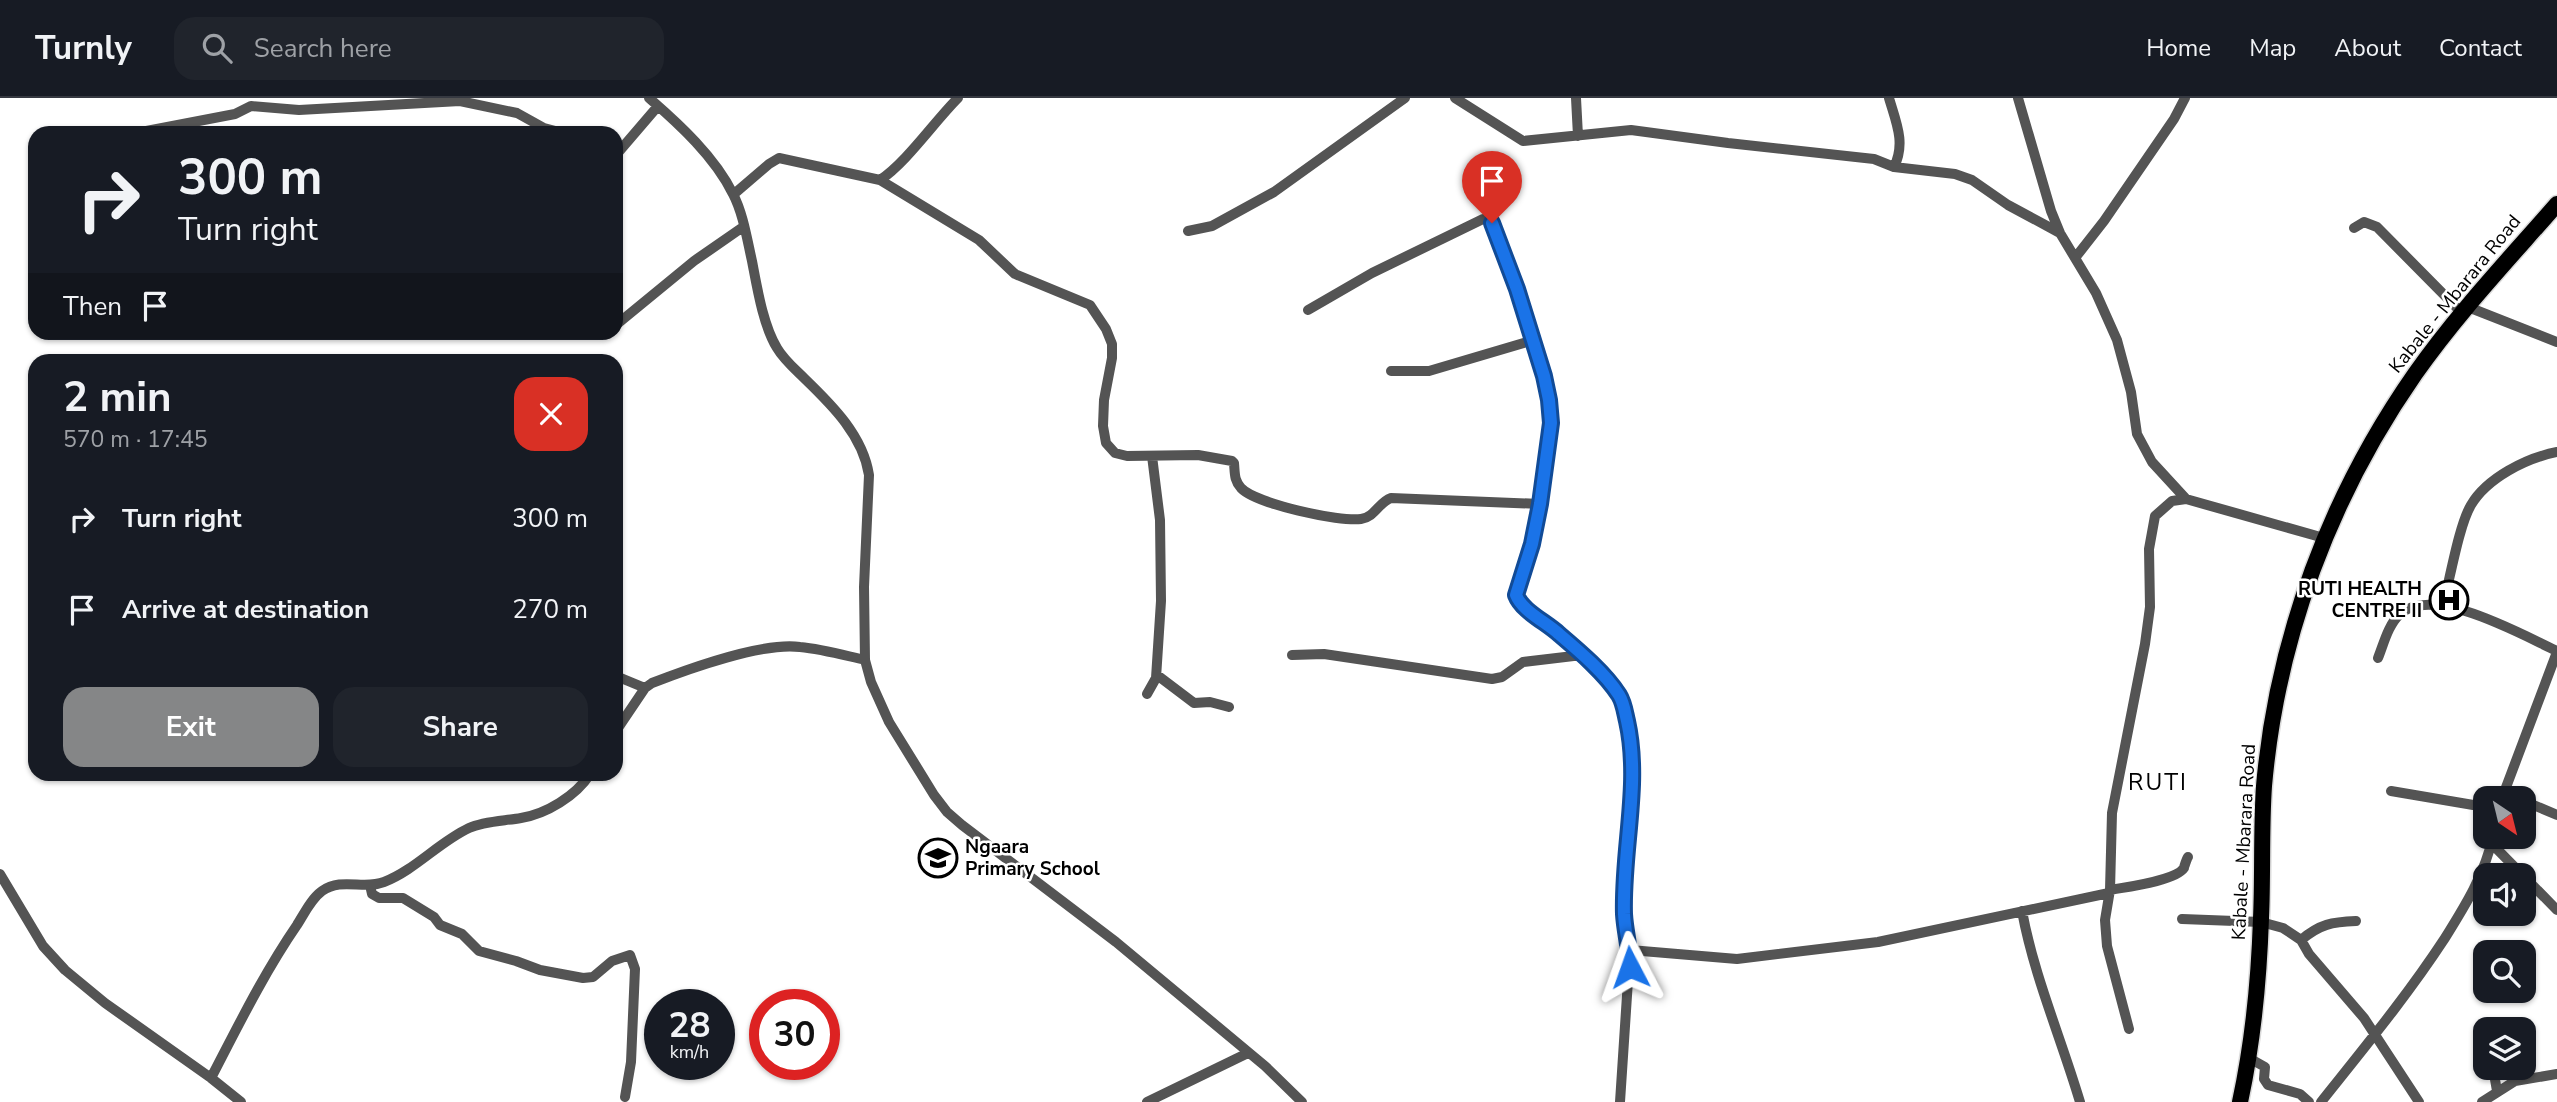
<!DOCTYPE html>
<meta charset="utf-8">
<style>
body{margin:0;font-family:"Nunito Sans",sans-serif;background:#20242c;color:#f1f3f6;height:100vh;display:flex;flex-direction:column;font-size:26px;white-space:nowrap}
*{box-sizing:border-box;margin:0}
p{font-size:23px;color:#9ea1a6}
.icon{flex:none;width:38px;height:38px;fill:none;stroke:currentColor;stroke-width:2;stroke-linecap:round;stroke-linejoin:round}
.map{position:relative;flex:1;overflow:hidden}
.details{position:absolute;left:28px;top:256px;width:595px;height:427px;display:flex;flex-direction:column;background:#171b24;border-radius:21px;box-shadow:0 2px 5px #0004}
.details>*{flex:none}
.top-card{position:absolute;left:28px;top:28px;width:595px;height:214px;border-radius:21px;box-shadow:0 2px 5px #0004;background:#171b24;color:#f1f3f6;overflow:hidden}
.needle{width:46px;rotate:145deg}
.buttons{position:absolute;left:2473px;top:688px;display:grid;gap:14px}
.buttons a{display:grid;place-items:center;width:63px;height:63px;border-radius:14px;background:#171b24;box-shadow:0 2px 5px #0004;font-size:35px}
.speed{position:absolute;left:644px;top:891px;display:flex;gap:14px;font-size:35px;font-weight:700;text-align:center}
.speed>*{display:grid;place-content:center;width:91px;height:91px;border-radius:50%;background:#171b24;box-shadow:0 2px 5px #0004;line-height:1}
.speed small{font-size:18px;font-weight:400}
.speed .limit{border:10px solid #d22;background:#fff;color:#111}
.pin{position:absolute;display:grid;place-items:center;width:60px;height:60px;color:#fff;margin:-72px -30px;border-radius:50% 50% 50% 0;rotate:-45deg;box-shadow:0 0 7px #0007}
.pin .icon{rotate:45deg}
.me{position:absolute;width:77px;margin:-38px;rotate:356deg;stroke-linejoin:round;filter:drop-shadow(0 0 5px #0008)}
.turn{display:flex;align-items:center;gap:24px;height:147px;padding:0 35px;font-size:32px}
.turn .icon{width:91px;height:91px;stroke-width:2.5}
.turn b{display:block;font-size:49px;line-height:60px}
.then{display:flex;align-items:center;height:66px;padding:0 35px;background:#0003;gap:14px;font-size:26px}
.round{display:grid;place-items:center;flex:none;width:74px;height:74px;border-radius:21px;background:#20242c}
.overview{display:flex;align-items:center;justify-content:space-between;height:119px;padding:0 35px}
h1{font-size:42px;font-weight:700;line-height:52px}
.cta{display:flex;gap:14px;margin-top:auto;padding:14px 35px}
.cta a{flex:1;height:80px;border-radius:21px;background:#858687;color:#fff;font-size:28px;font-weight:700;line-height:80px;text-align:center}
.cta a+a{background:#20242c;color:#f1f3f6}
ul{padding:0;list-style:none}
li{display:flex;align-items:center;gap:21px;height:91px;padding:0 35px}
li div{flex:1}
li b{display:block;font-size:26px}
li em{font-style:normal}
header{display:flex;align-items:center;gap:42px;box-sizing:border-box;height:98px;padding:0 35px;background:#171b24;border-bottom:2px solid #363941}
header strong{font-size:33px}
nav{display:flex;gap:38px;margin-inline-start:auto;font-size:24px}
.search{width:490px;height:63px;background:#20242c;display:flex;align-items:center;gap:18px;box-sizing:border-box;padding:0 24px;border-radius:21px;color:#9ea1a6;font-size:26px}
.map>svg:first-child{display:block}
</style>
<header>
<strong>Turnly</strong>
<div class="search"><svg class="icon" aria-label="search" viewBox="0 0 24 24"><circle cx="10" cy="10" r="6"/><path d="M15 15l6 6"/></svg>Search here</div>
<nav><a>Home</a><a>Map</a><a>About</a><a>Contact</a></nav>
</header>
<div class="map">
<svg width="2557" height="1004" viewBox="0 0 2557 1004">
<rect width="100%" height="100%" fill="#fff"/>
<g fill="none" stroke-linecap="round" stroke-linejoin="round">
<defs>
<path id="primary" d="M2240 1004C2253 944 2259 882 2261 820 2263 777 2261 732 2264 688 2277 540 2330 398 2415 276 2457 216 2509 161 2557 106"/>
</defs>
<use href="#primary" stroke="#dbdbdb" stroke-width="19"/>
<path stroke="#545454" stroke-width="10" d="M649 0C679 26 715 59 733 96 743 115 747 141 752 163 757 189 763 227 777 250 784 262 795 271 805 281 833 308 863 338 869 377L864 489 865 562 871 584 889 624 934 697 947 714 962 727 1116 844 1265 968 1302 1004
M1455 0 1523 43 1631 32 1728 45 1874 61 1894 69 1955 76 1972 82 2008 107 2060 135
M1576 0 1578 38
M1889 0C1896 24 1906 45 1894 69
M2018 0 2051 113 2060 135 2096 195 2117 242 2131 294 2137 336 2152 364 2186 401 2324 440
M136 35 235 16 251 8 299 12 460 3 517 15 544 30 563 35
M616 57 658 8
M880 82 979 142 1015 176 1090 207 1106 231 1112 246V260L1104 302 1103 328 1106 345 1115 355 1127 358 1198 357 1232 363 1234 365C1235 376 1234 382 1241 390 1256 406 1339 424 1361 421 1375 419 1379 404 1391 400L1540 406
M734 96 769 66 779 60 880 82C906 65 934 24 958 0
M2354 130 2364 124 2377 129 2463 216
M1188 133 1212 128 1274 94 1405 0
M2075 160 2104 123 2174 21 2185 0
M2468 209 2557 244
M1308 212 1372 175 1483 121H1490L1501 143 1517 191 1544 278 1549 302 1551 325 1540 406 1532 446 1516 497 1520 505 1558 535 1619 598 1630 635 1634 674 1629 709 1624 817 1630 852 1620 1004
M616 227 694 163 743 129
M525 234 567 237 592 234
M1391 273H1429L1527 244 1533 245
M2443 507C2450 481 2459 427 2471 407 2487 380 2526 360 2557 354
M1292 557 1324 556 1492 581 1502 579 1523 564 1582 557
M2378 560C2384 545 2388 527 2400 516 2433 486 2522 537 2557 553
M1157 577 1194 605 1210 604 1229 609
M616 578 645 590
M1147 596 1156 580 1161 503 1160 422 1152 358
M616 633 645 590 652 585C688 571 763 544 800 549 822 551 843 557 865 562
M2391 693 2485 709
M2504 696 2515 700
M2502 700 2557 554
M2524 703 2557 717
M2491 745 2557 812
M0 776 43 848 65 872 105 905 211 980 241 1004
M370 787 372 796 379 800H403L434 819 440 827 462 836 479 853 516 863 540 872 583 880 593 879 612 863 630 857 635 871 631 964 625 999
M2110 792C2126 789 2175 783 2184 770 2184 769 2187 760 2188 759
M2022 813C2034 878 2061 940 2080 1004
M2182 821 2261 824 2283 830 2301 842 2309 856 2364 920 2419 1004
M2301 842C2320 826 2332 824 2356 823
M1630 852 1737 861 1878 844 2109 795
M2129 931 2107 848 2105 822 2110 792 2112 715 2145 546 2150 509 2149 451 2155 418 2172 403 2186 401
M2249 960 2265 969 2264 981 2268 987 2300 996 2309 1004
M2493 970 2497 993
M211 980C238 928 264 875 297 827 304 816 311 801 322 793 342 779 363 792 384 784 415 772 439 744 469 730 484 723 504 723 521 720 546 716 576 698 590 676
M1147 1004 1248 955
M2321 1004C2364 950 2407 898 2445 840 2465 808 2485 776 2493 738
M2482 1004 2515 983 2557 976"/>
<use href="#primary" stroke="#000" stroke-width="16"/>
</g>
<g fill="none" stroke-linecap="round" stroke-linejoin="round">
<defs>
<path id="route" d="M1492 125 1517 191 1544 278 1549 302 1551 325 1540 406 1532 446 1516 497C1522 513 1546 524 1559 536 1579 553 1605 575 1619 597 1624 605 1625 615 1627 623 1641 686 1622 751 1624 816 1625 834 1630 850 1630 869"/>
</defs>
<use href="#route" stroke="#114b97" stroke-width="18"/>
<use href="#route" stroke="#1a73e8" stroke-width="12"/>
</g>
<defs>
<symbol id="hospital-ring" viewBox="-11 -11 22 22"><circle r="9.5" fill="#fff" stroke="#000" stroke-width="1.5"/><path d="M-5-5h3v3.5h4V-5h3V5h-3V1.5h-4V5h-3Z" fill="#000"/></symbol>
<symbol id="school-ring" viewBox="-11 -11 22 22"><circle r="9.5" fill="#fff" stroke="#000" stroke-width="1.5"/><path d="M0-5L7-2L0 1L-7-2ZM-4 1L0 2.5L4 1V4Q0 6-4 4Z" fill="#000"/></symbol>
</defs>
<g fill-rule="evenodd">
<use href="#hospital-ring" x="2427" y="480" width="44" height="44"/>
<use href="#school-ring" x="916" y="738" width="44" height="44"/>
</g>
<g text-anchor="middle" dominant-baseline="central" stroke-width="5" stroke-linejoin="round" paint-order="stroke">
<g font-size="19" fill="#000" stroke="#fff">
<text transform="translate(2455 196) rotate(-51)">Kabale - Mbarara Road</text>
<text transform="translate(2244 744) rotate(-87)">Kabale - Mbarara Road</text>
</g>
<g font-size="19" font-weight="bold" fill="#000" stroke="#fff" text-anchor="end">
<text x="2422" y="491">RUTI HEALTH<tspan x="2422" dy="22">CENTRE II</tspan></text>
<text x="965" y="749" text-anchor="start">Ngaara<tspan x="965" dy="22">Primary School</tspan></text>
</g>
<g font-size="23" letter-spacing="2" fill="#000" stroke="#fff">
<text x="2158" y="684">RUTI</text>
</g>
</g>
</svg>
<div class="buttons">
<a><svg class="needle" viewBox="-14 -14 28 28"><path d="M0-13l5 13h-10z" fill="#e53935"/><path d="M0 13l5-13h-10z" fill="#9ea1a6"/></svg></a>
<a><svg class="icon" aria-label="sound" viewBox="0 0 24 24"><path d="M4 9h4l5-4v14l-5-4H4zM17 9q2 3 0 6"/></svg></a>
<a><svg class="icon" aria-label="search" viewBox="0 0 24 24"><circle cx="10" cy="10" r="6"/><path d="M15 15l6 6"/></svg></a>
<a><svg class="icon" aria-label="layers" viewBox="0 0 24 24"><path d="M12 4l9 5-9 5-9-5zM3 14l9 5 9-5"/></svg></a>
</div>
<div class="speed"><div>28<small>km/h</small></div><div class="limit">30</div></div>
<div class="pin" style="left:1492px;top:125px;background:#d93025"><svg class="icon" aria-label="arrive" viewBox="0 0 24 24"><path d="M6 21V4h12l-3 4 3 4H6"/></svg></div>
<svg class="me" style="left:1630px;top:869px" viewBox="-20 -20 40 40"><path d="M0-17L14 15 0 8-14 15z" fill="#1a73e8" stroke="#fff" stroke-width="4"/></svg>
<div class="top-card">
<div class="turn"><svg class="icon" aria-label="right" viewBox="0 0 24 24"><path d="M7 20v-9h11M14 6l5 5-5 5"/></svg><div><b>300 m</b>Turn right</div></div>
<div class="then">Then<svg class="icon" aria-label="arrive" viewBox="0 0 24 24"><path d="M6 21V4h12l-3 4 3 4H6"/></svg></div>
</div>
<section class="details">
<div class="overview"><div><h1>2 min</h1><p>570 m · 17:45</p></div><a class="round" style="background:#d93025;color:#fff"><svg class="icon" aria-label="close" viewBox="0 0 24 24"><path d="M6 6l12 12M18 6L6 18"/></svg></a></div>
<ul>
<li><svg class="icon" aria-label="right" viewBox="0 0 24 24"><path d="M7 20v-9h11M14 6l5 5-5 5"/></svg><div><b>Turn right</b></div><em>300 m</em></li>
<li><svg class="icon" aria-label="arrive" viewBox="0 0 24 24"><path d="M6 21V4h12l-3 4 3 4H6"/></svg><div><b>Arrive at destination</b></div><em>270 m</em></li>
</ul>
<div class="cta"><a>Exit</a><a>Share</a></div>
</section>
</div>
